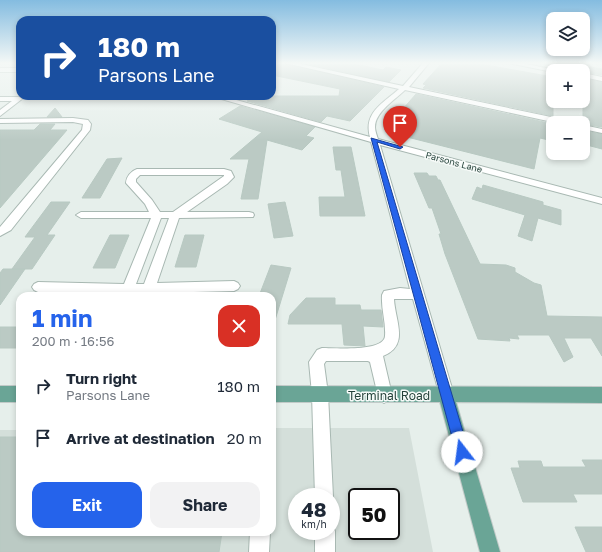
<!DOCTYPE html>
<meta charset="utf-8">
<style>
body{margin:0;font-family:"Golos Text",sans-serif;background:#f2f2f3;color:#1f2937;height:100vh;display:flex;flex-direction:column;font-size:15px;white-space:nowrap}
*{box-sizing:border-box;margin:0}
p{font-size:13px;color:#747a83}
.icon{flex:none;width:22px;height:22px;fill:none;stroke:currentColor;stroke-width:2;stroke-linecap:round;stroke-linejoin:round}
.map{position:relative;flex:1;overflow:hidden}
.details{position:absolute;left:16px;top:292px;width:260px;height:244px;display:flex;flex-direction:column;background:#fff;border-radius:12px;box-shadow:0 2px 6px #0003}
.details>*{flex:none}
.guide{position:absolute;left:16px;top:16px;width:260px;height:84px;border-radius:12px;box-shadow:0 2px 6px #0003;background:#1a4fa0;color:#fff;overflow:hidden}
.buttons{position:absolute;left:546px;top:12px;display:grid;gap:8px}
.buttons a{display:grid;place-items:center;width:44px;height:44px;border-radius:8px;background:#fff;box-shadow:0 2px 6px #0003;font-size:20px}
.speed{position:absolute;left:288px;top:488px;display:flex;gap:8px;font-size:20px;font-weight:700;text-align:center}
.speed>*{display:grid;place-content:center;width:52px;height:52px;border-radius:50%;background:#fff;box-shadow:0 2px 6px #0003;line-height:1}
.speed small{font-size:10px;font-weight:400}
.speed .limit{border:2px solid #111;border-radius:6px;background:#fff;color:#111}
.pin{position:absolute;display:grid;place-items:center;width:34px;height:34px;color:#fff;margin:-41px -17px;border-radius:50% 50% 50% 0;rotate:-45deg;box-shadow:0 0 4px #0007}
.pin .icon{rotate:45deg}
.me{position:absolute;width:44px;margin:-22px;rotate:345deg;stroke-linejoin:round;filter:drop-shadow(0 0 3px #0008)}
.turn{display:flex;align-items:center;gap:14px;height:84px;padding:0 16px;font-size:18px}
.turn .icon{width:52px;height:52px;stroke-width:2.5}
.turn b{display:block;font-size:28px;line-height:34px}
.round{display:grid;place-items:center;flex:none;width:42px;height:42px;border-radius:12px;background:#f2f2f3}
.headline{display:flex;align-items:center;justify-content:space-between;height:68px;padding:0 16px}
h1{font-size:24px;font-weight:700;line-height:30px;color:#2563eb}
.cta{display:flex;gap:8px;margin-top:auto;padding:8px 16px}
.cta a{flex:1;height:46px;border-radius:12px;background:#2563eb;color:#fff;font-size:16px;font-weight:700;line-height:46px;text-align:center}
.cta a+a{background:#f2f2f3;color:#1f2937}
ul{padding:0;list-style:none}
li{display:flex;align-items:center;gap:12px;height:52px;padding:0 16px}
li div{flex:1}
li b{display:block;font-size:15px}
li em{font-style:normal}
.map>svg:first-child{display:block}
</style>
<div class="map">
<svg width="602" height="552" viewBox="0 0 602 552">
<rect width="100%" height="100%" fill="#e6efeb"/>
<path fill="#d4dfda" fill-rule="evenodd" d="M272 428H409L433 552H0V430H20V532H272ZM297 497H331V531H297ZM357 497H391V531H357Z"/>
<path fill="#bbcac4" stroke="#b8c9c2" d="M274 63H284L285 64 384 87 350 121 327 116 321 122 247 101 256 96H339L340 89 272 75Z
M303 63H350L383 70 386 67 401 70 389 82Z
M442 63H475L553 77V83L546 103 553 105V116L423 88 426 85 423 84Z
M585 66 602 69V75L584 72Z
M583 79 602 82V127L583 124Z
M416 94 553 124V141L540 138 534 169 403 136 407 126 402 125 406 111 402 110Z
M240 106 315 127 306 136 314 138 302 150 267 140 258 199H241L249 159H230L262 132 219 119Z
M55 108 62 117H47Z
M40 124H55L50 130H67L0 208V130H34Z
M583 131 602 134V149L583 144Z
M333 147H351L365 216H320L319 197H345L341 170H336Z
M122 158 100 198H82L107 159Z
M414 173H427L429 176H436L438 180H440L480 264 506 265 515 268V272L534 283 541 285 547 316 602 317V356L591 338H564L573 357 564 362 549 335H517L519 339 509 338 510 341 478 339 445 254 439 234H441L432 208H429Z
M483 185 543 202V205L561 210V225L538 218 532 241 518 236 525 215 472 199 477 187 482 189Z
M51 202H70L47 235H55L32 269H12L35 237H25Z
M285 202 293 236 274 238 268 204Z
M110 235H129L115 268H93Z
M185 235H204L196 267H175Z
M271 265 291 268 275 320 272 319V296H259Z
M3 269H25L0 305V273Z
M306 298H335V305H360L361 310H381L383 327 363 326 365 346 344 345 342 324H288L290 315Z
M0 327H20V348H0Z
M0 437H20V532H222L219 552H0Z
M582 460H602V494H573L577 502H523L511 468H520L518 461H541L543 467H586Z
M575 527H602V552H586Z"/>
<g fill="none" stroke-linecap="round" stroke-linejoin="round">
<defs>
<path id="minor" d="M285 63H296L403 86 423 63H429L409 87 570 121 571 123H557L405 90C396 99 375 112 375 127 375 131 377 136 378 139L602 198V204L380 145 454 395 451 400 446 403 441 400 413 299H394C395 321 410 345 383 356L392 395 389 400 384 403 379 400 370 362 368 361H326L324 364 328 394 333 497 331 502V497H315L312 394 309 362 317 350 322 348C335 348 384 352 385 336 386 322 381 309 382 295L384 291 400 288 410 289 371 142 211 96H222L370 137C363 113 383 103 399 89Z
M508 63H521L561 71 553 72Z
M0 68H20V72H0Z
M583 73 602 77V81L583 77Z
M0 97H19L22 99 0 116V110L12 101H0Z
M73 118 88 120 91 124 90 130 11 230 0 236V227L82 130 83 124 73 122 0 123V119Z
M583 125 602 129V133L583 129Z
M137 169H224L231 171 234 177 227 184 187 212H249L253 213 254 215 253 217 179 218 157 283 234 281 238 283 240 286 238 289 234 291 153 293 152 296H140L141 294H132L131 296H119L120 294 38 292 34 290 32 287 34 284 38 282 124 284 151 218H81L76 215 81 212H149L145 204 126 183C126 177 131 171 137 169ZM140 175H224V176L173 212H160L152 200 136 182V179ZM161 218H169L144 284H136Z
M331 524 335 531V552H315V531H331Z
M250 532H270L269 552H249Z"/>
<path id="major" d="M0 386H20V402H0Z
M272 386 602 387V403L456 402 500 552H480L440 402H272Z"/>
</defs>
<use href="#minor" stroke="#a8b8b2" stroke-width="2"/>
<use href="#major" stroke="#c2cac8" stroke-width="2"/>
<use href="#minor" fill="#fff" fill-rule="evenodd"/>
<use href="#major" fill="#6aa596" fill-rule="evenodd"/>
</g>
<linearGradient id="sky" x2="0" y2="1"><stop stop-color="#84bce0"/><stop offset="0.45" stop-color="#f4f8f6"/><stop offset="1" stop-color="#f4f8f6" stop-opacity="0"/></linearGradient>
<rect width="602" height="140" fill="url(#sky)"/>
<path fill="#2563eb" stroke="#184099" d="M371 138 403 147 400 149 377 142 469 452 467 457 462 459 458 457 456 452Z"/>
<g text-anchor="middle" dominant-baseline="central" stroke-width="3" stroke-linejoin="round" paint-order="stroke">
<g font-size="9" fill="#24423a" stroke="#f7fbf9">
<text transform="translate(454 162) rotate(15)">Parsons Lane</text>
</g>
<g font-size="12" fill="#24423a" stroke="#f7fbf9">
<text x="389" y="395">Terminal Road</text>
</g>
</g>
</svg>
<div class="buttons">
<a><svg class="icon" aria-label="layers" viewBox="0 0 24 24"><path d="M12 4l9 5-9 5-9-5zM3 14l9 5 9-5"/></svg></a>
<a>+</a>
<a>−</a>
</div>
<div class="speed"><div>48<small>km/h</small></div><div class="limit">50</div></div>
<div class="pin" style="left:400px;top:147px;background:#d93025"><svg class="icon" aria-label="arrive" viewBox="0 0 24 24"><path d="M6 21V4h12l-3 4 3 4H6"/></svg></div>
<svg class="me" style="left:462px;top:452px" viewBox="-20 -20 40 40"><circle r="19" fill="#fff"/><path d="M0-13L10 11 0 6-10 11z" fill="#2563eb"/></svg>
<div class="guide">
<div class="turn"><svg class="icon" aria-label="right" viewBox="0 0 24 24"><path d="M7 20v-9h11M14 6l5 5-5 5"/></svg><div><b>180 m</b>Parsons Lane</div></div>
</div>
<section class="details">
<div class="headline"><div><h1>1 min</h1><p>200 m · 16:56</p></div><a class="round" style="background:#d93025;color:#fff"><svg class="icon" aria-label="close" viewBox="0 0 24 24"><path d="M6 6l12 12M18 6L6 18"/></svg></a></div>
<ul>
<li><svg class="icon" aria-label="right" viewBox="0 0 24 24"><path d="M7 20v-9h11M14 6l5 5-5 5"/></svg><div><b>Turn right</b><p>Parsons Lane</p></div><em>180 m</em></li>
<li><svg class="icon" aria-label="arrive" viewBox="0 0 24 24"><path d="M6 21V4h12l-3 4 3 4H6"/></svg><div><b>Arrive at destination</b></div><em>20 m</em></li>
</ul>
<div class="cta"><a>Exit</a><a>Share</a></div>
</section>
</div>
